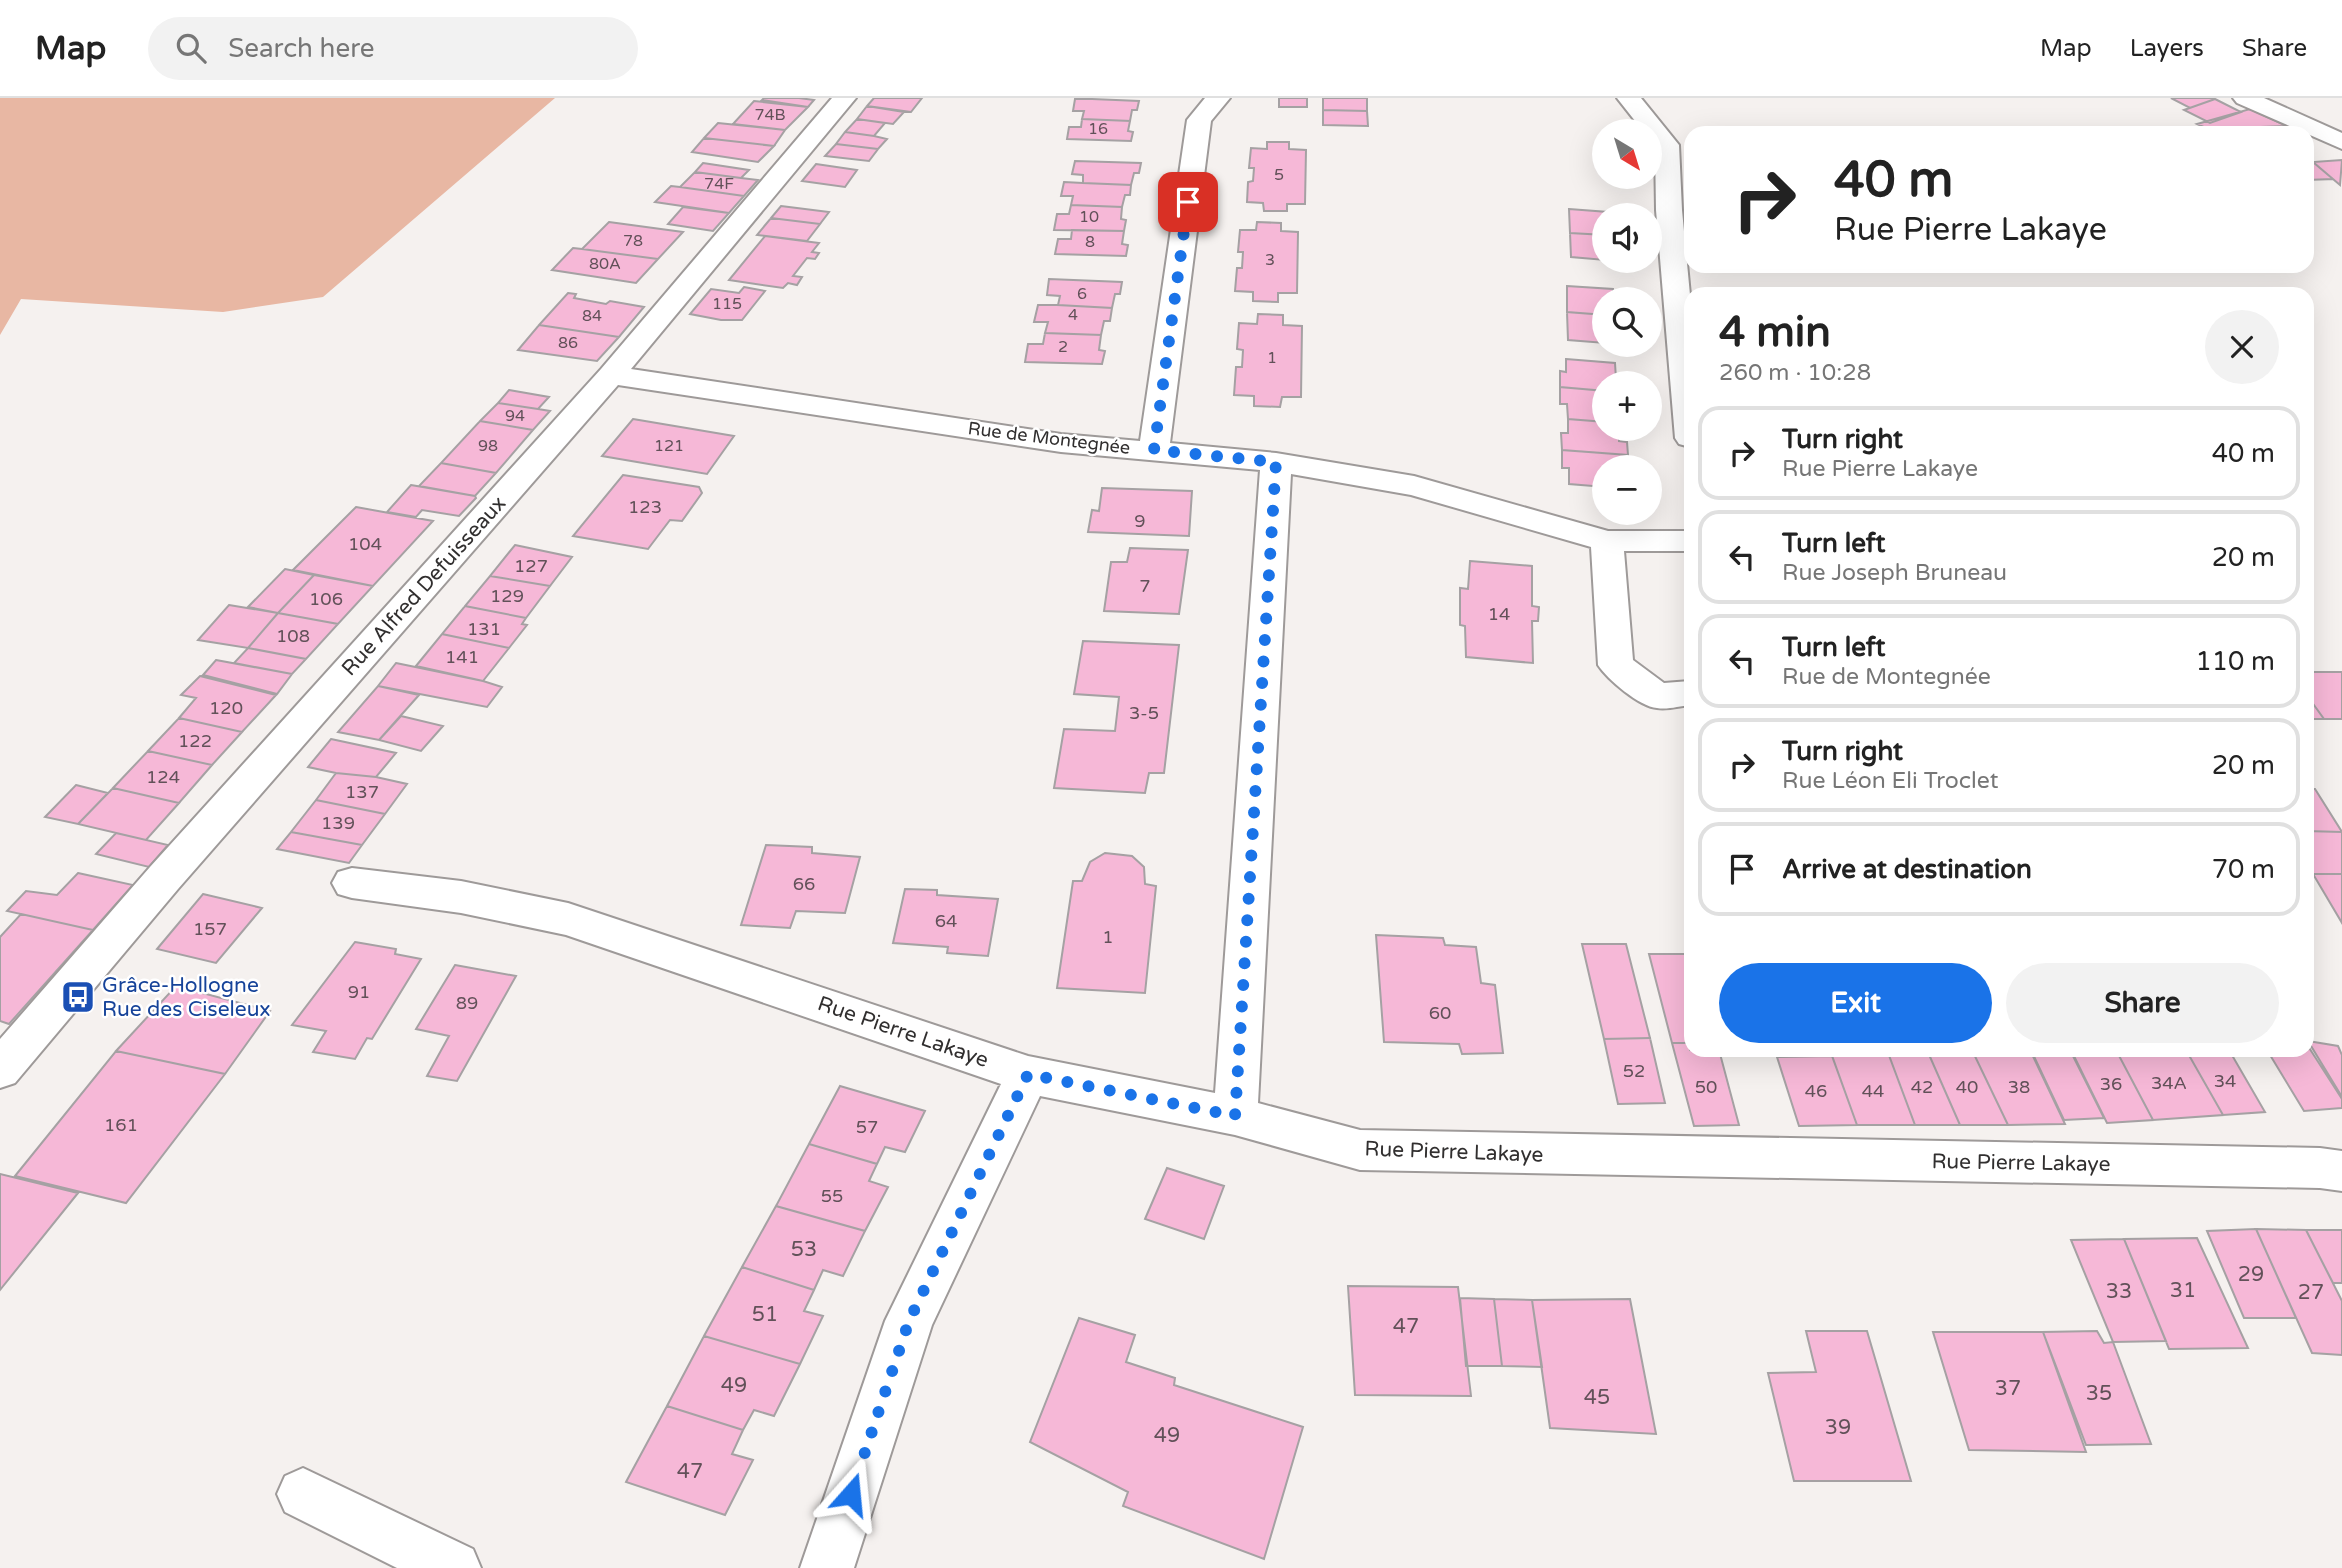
<!DOCTYPE html>
<meta charset="utf-8">
<style>
body{margin:0;font-family:"Varela Round",sans-serif;background:#f2f2f2;color:#222;height:100vh;display:flex;flex-direction:column;font-size:26px;white-space:nowrap}
*{box-sizing:border-box;margin:0}
p{font-size:23px;color:#767676}
.icon{flex:none;width:38px;height:38px;fill:none;stroke:currentColor;stroke-width:2;stroke-linecap:round;stroke-linejoin:round}
.map{position:relative;flex:1;overflow:hidden}
.panel{position:absolute;left:1684px;top:189px;width:630px;height:770px;display:flex;flex-direction:column;background:#fff;border-radius:21px;box-shadow:0 7px 28px #0002}
.panel>*{flex:none}
.hud{position:absolute;left:1684px;top:28px;width:630px;height:147px;border-radius:21px;box-shadow:0 7px 28px #0002;background:#fff;color:#222;overflow:hidden}
.needle{width:46px;rotate:142deg}
.buttons{position:absolute;left:1592px;top:21px;display:grid;gap:14px}
.buttons a{display:grid;place-items:center;width:70px;height:70px;border-radius:50%;background:#fff;box-shadow:0 7px 28px #0002;font-size:35px}
.pin{position:absolute;display:grid;place-items:center;width:60px;height:60px;color:#fff;margin:-30px;border-radius:14px;box-shadow:0 4px 10px #0006}
.me{position:absolute;width:77px;margin:-38px;rotate:18deg;stroke-linejoin:round;filter:drop-shadow(0 0 5px #0008)}
.turn{display:flex;align-items:center;gap:24px;height:147px;padding:0 35px;font-size:32px}
.turn .icon{width:91px;height:91px;stroke-width:2.5}
.turn b{display:block;font-size:49px;line-height:60px}
.round{display:grid;place-items:center;flex:none;width:74px;height:74px;border-radius:37px;background:#f2f2f2}
.summary{display:flex;align-items:center;justify-content:space-between;height:119px;padding:0 35px}
h1{font-size:42px;font-weight:800;line-height:52px}
.primary-button{display:flex;gap:14px;margin-top:auto;padding:14px 35px}
.primary-button a{flex:1;height:80px;border-radius:42px;background:#1a73e8;color:#fff;font-size:28px;font-weight:800;line-height:80px;text-align:center}
.primary-button a+a{background:#f2f2f2;color:#222}
ul{padding:0;list-style:none}
li{display:flex;align-items:center;gap:21px;height:94px;margin:0 14px 10px;padding:0 21px;border:4px solid #e0e0e0;border-radius:21px}
li div{flex:1}
li b{display:block;font-size:26px}
li em{font-style:normal}
header{display:flex;align-items:center;gap:42px;box-sizing:border-box;height:98px;padding:0 35px;background:#fff;border-bottom:2px solid #e0e0e0}
header strong{font-size:33px}
nav{display:flex;gap:38px;margin-inline-start:auto;font-size:24px}
.search{width:490px;height:63px;background:#f2f2f2;display:flex;align-items:center;gap:18px;box-sizing:border-box;padding:0 24px;border-radius:38px;color:#767676;font-size:26px}
.map>svg:first-child{display:block}
</style>
<header>
<strong>Map</strong>
<div class="search"><svg class="icon" aria-label="search" viewBox="0 0 24 24"><circle cx="10" cy="10" r="6"/><path d="M15 15l6 6"/></svg>Search here</div>
<nav><a>Map</a><a>Layers</a><a>Share</a></nav>
</header>
<div class="map">
<svg width="2342" height="1470" viewBox="0 0 2342 1470">
<rect width="100%" height="100%" fill="#f5f1ef"/>
<path fill="#e8b7a3" d="M0 0H555L323 199 223 214 21 201 0 237Z"/>
<path fill="#f6b8d7" stroke="#a5a1a3" stroke-width="2" d="M764 0H799L814 2 808 9 762 2Z
M874 0H922L911 14 867 8Z
M1279 0H1307V9H1279Z
M1323 0H1367V13L1323 12Z
M2171 0H2213L2215 1 2190 10Z
M1075 1H1092L1139 3 1137 12H1132L1130 23 1082 21 1084 13H1073Z
M2215 1 2241 14 2210 25 2184 12Z
M754 3 808 9 785 32 733 26Z
M867 8 904 14 893 26 857 21Z
M2250 11 2287 28 2208 31 2197 26Z
M1323 12 1367 13 1368 28 1323 27Z
M857 21 885 25 874 38 845 34Z
M1082 21 1130 23 1128 33 1133 34 1131 43 1067 41 1069 29H1081Z
M718 25 785 32 774 48 704 40Z
M2287 28 2295 35H2247L2241 30Z
M845 34 874 38 887 41 878 51 836 46Z
M704 40 774 48 758 64 692 54Z
M1267 44H1289V51L1306 52 1305 106H1287V113H1264L1263 105 1247 104 1248 84 1253 83 1254 70H1249L1251 50 1267 51Z
M836 46 878 51 869 63 825 58Z
M2342 62 2340 87 2313 64Z
M1075 63 1141 65 1139 75H1134L1131 87 1083 85V77L1072 76Z
M2306 64H2313L2333 81 2306 82Z
M703 65 749 72 741 80 695 74Z
M816 66 857 72 845 89 802 83Z
M695 74 741 80 758 82 744 98 680 89Z
M1064 84 1083 85 1131 87 1130 97H1125L1122 109 1071 107 1073 98H1061Z
M671 88 680 89 744 98 729 115 655 104Z
M1071 107 1122 109 1121 121 1126 122 1124 133 1054 132 1057 116H1069Z
M781 108 829 114 820 126 771 120Z
M683 109 729 115 713 133 668 126Z
M1569 111 1608 114V117H1605V137L1570 135Z
M771 120 820 126 807 143 757 137Z
M609 124 683 134 658 161 582 151Z
M1257 124 1281 125V133L1298 134 1297 195H1278V204L1253 203V194L1235 193 1237 170H1242L1243 154H1238L1240 132H1256Z
M1072 132 1124 133 1122 146 1128 147 1126 158 1055 156 1058 141H1071Z
M1570 135 1605 137V162L1571 159Z
M765 138 819 145 812 154 819 155 815 161 807 160 793 178 802 179 797 187 788 185 783 190 729 182Z
M573 150 582 151 658 161 636 185 552 172Z
M1049 181 1122 184 1120 196H1115L1112 210 1058 207 1060 198 1047 197Z
M1567 188 1613 191V201H1605V217L1567 214Z
M744 189 765 193 742 222H721L690 216 711 191 739 195Z
M568 195 576 196 574 200 606 206 610 203 644 209 619 239 539 227Z
M1038 207H1058L1112 210 1110 223H1104L1101 237 1045 235 1048 224H1034Z
M1567 214 1605 217V245L1568 242Z
M1258 216 1283 217V227L1302 228 1301 299H1282L1280 309 1254 308V298L1234 297 1236 269H1242L1243 252 1237 251 1239 225 1257 226Z
M539 227 619 239 597 263 518 252Z
M1045 235 1101 237 1099 252 1105 253 1102 266 1025 264 1028 246H1043Z
M1566 261 1615 265 1616 281 1624 282V285H1605V293L1560 289V273L1566 274Z
M1560 289 1605 293V324L1568 321 1567 306H1560Z
M509 292 549 299 538 311 498 305Z
M498 305 538 311 550 313 533 332 480 323Z
M633 321 734 338 707 376 602 358Z
M1568 321 1605 324V331H1619V343L1627 344 1628 357 1562 352 1561 335H1568Z
M480 323 533 332 496 375 441 365Z
M1562 352 1628 357 1629 369H1605V389L1569 386V370H1562Z
M441 365 496 375 475 398 419 388Z
M623 377 699 389 702 395 682 423 670 422 648 451 573 438Z
M411 387 475 398 476 400 459 418 422 412 416 419 387 414Z
M1102 390 1192 393 1189 438 1088 434 1092 412 1099 413Z
M356 409 433 423 373 488 293 472Z
M515 447 572 459 550 488 490 478Z
M1130 450 1188 452 1179 516 1104 513 1111 464H1127Z
M1470 463 1532 468V508L1539 509 1538 523H1532L1533 565 1466 559 1465 528 1460 527V490L1468 491Z
M285 471 314 477 278 515 248 509Z
M314 477 373 488 338 526 278 515Z
M490 478 550 488 526 520 465 508Z
M229 507 278 515 248 550 198 542Z
M465 508 526 520 522 526 527 527 509 550 442 536Z
M278 515 338 526 306 561 248 550Z
M442 536 509 550 483 583 416 568Z
M1083 543 1179 547 1164 675H1149L1145 695 1054 690 1064 631 1115 633 1119 599 1074 596Z
M248 550 306 561 292 576 234 565Z
M216 562 292 576 277 596 203 577Z
M396 565 483 583 502 589 487 609 378 588Z
M2306 574H2342V621H2324L2306 596Z
M200 578 276 597 242 634 179 620 196 600 181 597Z
M378 588 419 597 379 642 338 634Z
M2306 596 2324 621H2306Z
M401 618 443 628 421 653 379 642Z
M179 620 242 634 212 667 148 653Z
M331 641 396 655 376 679 336 675 308 669Z
M148 653 212 667 179 705 113 690Z
M336 675 376 679 407 686 385 716 316 702Z
M76 687 108 695 78 726 45 719Z
M113 690 179 705 146 742 78 726Z
M2306 691H2315L2342 734 2306 733Z
M316 702 385 716 362 747 291 734Z
M2306 733 2342 734V776H2306Z
M291 734 362 747 349 765 277 751Z
M116 735 168 747 149 769 96 756Z
M766 747 812 749V755L860 759 845 815 796 813 790 830 741 827Z
M1105 755 1132 758 1144 769 1145 786 1156 788 1145 895 1057 890 1073 783H1082L1090 764Z
M78 775 133 787 93 832 7 813 26 793 57 797Z
M2313 776H2342V825Z
M905 791 937 792V797L998 801 988 858 947 855 948 849 893 845Z
M203 796 262 810 216 865 157 851Z
M21 816 93 832 9 926 0 923V839Z
M1376 837 1443 840 1445 847 1476 849 1481 885 1495 887 1503 955 1462 956 1459 946 1384 944Z
M355 844 396 851 395 856 421 861 372 941 367 940 355 961 313 954 326 933 292 927Z
M1582 846H1626L1650 940 1604 941Z
M1649 856H1690V945H1672Z
M455 867 516 878 457 983 427 978 449 938 416 931Z
M176 888 270 913 225 976 116 953Z
M1650 940 1665 1005 1618 1006 1604 941Z
M2308 943 2338 948 2342 957V999Z
M1672 945H1690V952H1719L1739 1027 1694 1028Z
M2306 945 2342 1001V1010L2304 1013 2267 952H2306Z
M1830 952H1887L1915 1027H1857Z
M1887 952H1927L1960 1027H1915Z
M1927 952H1972L2008 1027H1960Z
M1972 952H2030L2065 1026 2008 1027Z
M2031 952H2070L2104 1020 2064 1022Z
M2071 952H2116L2153 1022 2107 1025Z
M2116 952H2186L2223 1017 2153 1022Z
M2186 952H2229L2265 1014 2223 1017Z
M116 953 225 976 126 1105 15 1078Z
M1832 958 1857 1027 1799 1028 1777 959Z
M840 988 925 1013 905 1054 885 1049 877 1066 809 1046Z
M809 1046 877 1066 869 1083 888 1089 865 1133 776 1108Z
M1167 1070 1224 1088 1204 1141 1145 1121Z
M0 1076 78 1095 0 1192Z
M776 1108 865 1133 843 1178 823 1172 814 1192 742 1169Z
M2256 1131 2296 1220H2244L2207 1133Z
M2256 1131 2306 1132 2342 1203V1257L2312 1255Z
M2306 1132H2342V1185H2333Z
M2197 1140 2248 1250 2169 1251 2124 1141Z
M2124 1141 2166 1243 2113 1244 2071 1142Z
M742 1169 814 1192 804 1213 823 1218 800 1266 704 1238Z
M1348 1188 1458 1189 1471 1298 1355 1297Z
M1460 1200 1494 1201 1502 1268H1466Z
M1494 1201 1532 1202 1542 1269 1502 1268Z
M1630 1201 1656 1336 1550 1330 1532 1202Z
M1079 1220 1135 1237 1126 1264 1175 1280 1174 1287 1303 1329 1264 1461 1123 1408 1128 1394 1030 1344Z
M1806 1233H1867L1911 1383H1794L1768 1275 1816 1274Z
M2097 1233 2104 1245 2113 1244 2151 1346 2086 1347 2043 1234Z
M1933 1234H2043L2086 1354 1969 1352Z
M704 1238 800 1266 774 1318 754 1312 743 1332 667 1308Z
M667 1308 743 1332 732 1356 753 1362 725 1417 626 1384Z"/>
<g fill="none" stroke-linecap="round" stroke-linejoin="round">
<defs>
<path id="minor" d="M832 0H856L631 271 1061 336 1140 343 1187 22 1205 0H1230L1211 23 1170 345 1276 355 1414 378 1608 433H1690V453H1624L1633 562 1664 585 1690 583V607C1680 608 1667 612 1657 610 1640 609 1607 581 1598 567L1591 449 1411 397 1291 376 1258 1005 1360 1032 2320 1050 2342 1053V1093L2320 1090 1360 1072 1235 1037 1040 998 932 1227 854 1470H800L885 1223 1001 986 566 837 461 815 352 800 338 796 332 785 338 774 352 770 461 783 568 805 1028 958 1215 995 1260 372 1061 354 618 287 178 791 15 985 0 990V941L150 769 601 271Z
M1617 0H1641L1679 47 1682 112 1690 197V349L1679 346 1675 340 1656 112 1655 48 1650 42V33H1643Z
M2233 0H2264L2342 35V51L2237 5Z
M303 1370 473 1451 481 1470H397L285 1414 277 1396 285 1378Z"/>
</defs>
<use href="#minor" stroke="#9e9a99" stroke-width="4"/>
<use href="#minor" fill="#fff" fill-rule="evenodd"/>
</g>
<g fill="none" stroke-linecap="round" stroke-linejoin="round">
<path stroke="#1a73e8" stroke-width="12" stroke-dasharray="0 21.6" d="M851 1396 909 1223 1028 976 1235 1018 1276 364 1154 352 1188 104"/>
</g>
<defs>
<symbol id="bus-square" viewBox="-11 -11 22 22"><rect x="-9" y="-9" width="18" height="18" rx="4" fill="#1a4fb4" stroke="#fff"/><path d="M-5-6H5V4H4V6H2V4H-2V6H-4V4H-5ZM-3.5-4V0h7V-4ZM-3.5 1.2v1.5H-2V1.2ZM2 1.2v1.5H3.5V1.2Z" fill="#fff"/></symbol>
</defs>
<g fill-rule="evenodd">
<use href="#bus-square" x="59" y="880" width="38" height="38"/>
</g>
<g text-anchor="middle" dominant-baseline="central" stroke-width="5" stroke-linejoin="round" paint-order="stroke">
<g font-size="16" fill="#625159">
<text x="770" y="17">74B</text>
<text x="1098" y="31">16</text>
<text x="1279" y="77">5</text>
<text x="719" y="86">74F</text>
<text x="1089" y="119">10</text>
<text x="633" y="143">78</text>
<text x="1090" y="144">8</text>
<text x="1270" y="162">3</text>
<text x="605" y="166">80A</text>
<text x="1082" y="196">6</text>
<text x="727" y="206">115</text>
<text x="1073" y="217">4</text>
<text x="592" y="218">84</text>
<text x="568" y="245">86</text>
<text x="1063" y="249">2</text>
<text x="1272" y="260">1</text>
<text x="515" y="318">94</text>
<text x="488" y="348">98</text>
<text x="669" y="348">121</text>
</g>
<g font-size="18" fill="#312f2f" stroke="#fff">
<text transform="translate(1049 340) rotate(7)">Rue de Montegnée</text>
</g>
<g font-size="18" fill="#625159">
<text x="645" y="409">123</text>
<text x="1140" y="423">9</text>
<text x="365" y="446">104</text>
<text x="531" y="468">127</text>
<text x="1145" y="488">7</text>
<text x="507" y="498">129</text>
<text x="326" y="501">106</text>
<text x="1499" y="516">14</text>
<text x="484" y="531">131</text>
<text x="293" y="538">108</text>
<text x="462" y="559">141</text>
<text x="226" y="610">120</text>
<text x="1144" y="615">3-5</text>
<text x="195" y="643">122</text>
<text x="163" y="679">124</text>
<text x="362" y="694">137</text>
<text x="338" y="725">139</text>
<text x="804" y="786">66</text>
<text x="946" y="823">64</text>
<text x="210" y="831">157</text>
<text x="1108" y="839">1</text>
<text x="359" y="894">91</text>
<text x="467" y="905">89</text>
<text x="1440" y="915">60</text>
<text x="1634" y="973">52</text>
<text x="2225" y="983">34</text>
<text x="2169" y="985">34A</text>
<text x="2111" y="986">36</text>
<text x="1706" y="989">50</text>
<text x="1922" y="989">42</text>
<text x="1967" y="989">40</text>
<text x="2019" y="989">38</text>
<text x="1816" y="993">46</text>
<text x="1873" y="993">44</text>
<text x="121" y="1027">161</text>
<text x="867" y="1029">57</text>
<text x="832" y="1098">55</text>
</g>
<g font-size="21" fill="#312f2f" stroke="#fff">
<text transform="translate(424 488) rotate(-48)">Rue Alfred Defuisseaux</text>
<text transform="translate(903 934) rotate(19)">Rue Pierre Lakaye</text>
<text transform="translate(1454 1054) rotate(2)">Rue Pierre Lakaye</text>
<text transform="translate(2021 1065) rotate(1)">Rue Pierre Lakaye</text>
</g>
<g font-size="21" fill="#164399" stroke="#fff" text-anchor="start">
<text x="102" y="887">Grâce-Hollogne<tspan x="102" dy="24">Rue des Ciseleux</tspan></text>
</g>
<g font-size="21" fill="#625159">
<text x="804" y="1151">53</text>
<text x="2251" y="1176">29</text>
<text x="2183" y="1192">31</text>
<text x="2119" y="1193">33</text>
<text x="2311" y="1194">27</text>
<text x="765" y="1216">51</text>
<text x="1406" y="1228">47</text>
<text x="734" y="1287">49</text>
<text x="2008" y="1290">37</text>
<text x="2099" y="1295">35</text>
<text x="1597" y="1299">45</text>
<text x="1838" y="1329">39</text>
<text x="1167" y="1337">49</text>
<text x="690" y="1373">47</text>
</g>
</g>
</svg>
<div class="buttons">
<a><svg class="needle" viewBox="-14 -14 28 28"><path d="M0-13l5 13h-10z" fill="#e53935"/><path d="M0 13l5-13h-10z" fill="#767676"/></svg></a>
<a><svg class="icon" aria-label="sound" viewBox="0 0 24 24"><path d="M4 9h4l5-4v14l-5-4H4zM17 9q2 3 0 6"/></svg></a>
<a><svg class="icon" aria-label="search" viewBox="0 0 24 24"><circle cx="10" cy="10" r="6"/><path d="M15 15l6 6"/></svg></a>
<a>+</a>
<a>−</a>
</div>
<div class="pin" style="left:1188px;top:104px;background:#d93025"><svg class="icon" aria-label="arrive" viewBox="0 0 24 24"><path d="M6 21V4h12l-3 4 3 4H6"/></svg></div>
<svg class="me" style="left:851px;top:1396px" viewBox="-20 -20 40 40"><path d="M0-17L14 15 0 8-14 15z" fill="#1a73e8" stroke="#fff" stroke-width="4"/></svg>
<div class="hud">
<div class="turn"><svg class="icon" aria-label="right" viewBox="0 0 24 24"><path d="M7 20v-9h11M14 6l5 5-5 5"/></svg><div><b>40 m</b>Rue Pierre Lakaye</div></div>
</div>
<section class="panel">
<div class="summary"><div><h1>4 min</h1><p>260 m · 10:28</p></div><a class="round"><svg class="icon" aria-label="close" viewBox="0 0 24 24"><path d="M6 6l12 12M18 6L6 18"/></svg></a></div>
<ul>
<li><svg class="icon" aria-label="right" viewBox="0 0 24 24"><path d="M7 20v-9h11M14 6l5 5-5 5"/></svg><div><b>Turn right</b><p>Rue Pierre Lakaye</p></div><em>40 m</em></li>
<li><svg class="icon" aria-label="left" viewBox="0 0 24 24"><path d="M17 20v-9H6M10 6l-5 5 5 5"/></svg><div><b>Turn left</b><p>Rue Joseph Bruneau</p></div><em>20 m</em></li>
<li><svg class="icon" aria-label="left" viewBox="0 0 24 24"><path d="M17 20v-9H6M10 6l-5 5 5 5"/></svg><div><b>Turn left</b><p>Rue de Montegnée</p></div><em>110 m</em></li>
<li><svg class="icon" aria-label="right" viewBox="0 0 24 24"><path d="M7 20v-9h11M14 6l5 5-5 5"/></svg><div><b>Turn right</b><p>Rue Léon Eli Troclet</p></div><em>20 m</em></li>
<li><svg class="icon" aria-label="arrive" viewBox="0 0 24 24"><path d="M6 21V4h12l-3 4 3 4H6"/></svg><div><b>Arrive at destination</b></div><em>70 m</em></li>
</ul>
<div class="primary-button"><a>Exit</a><a>Share</a></div>
</section>
</div>
